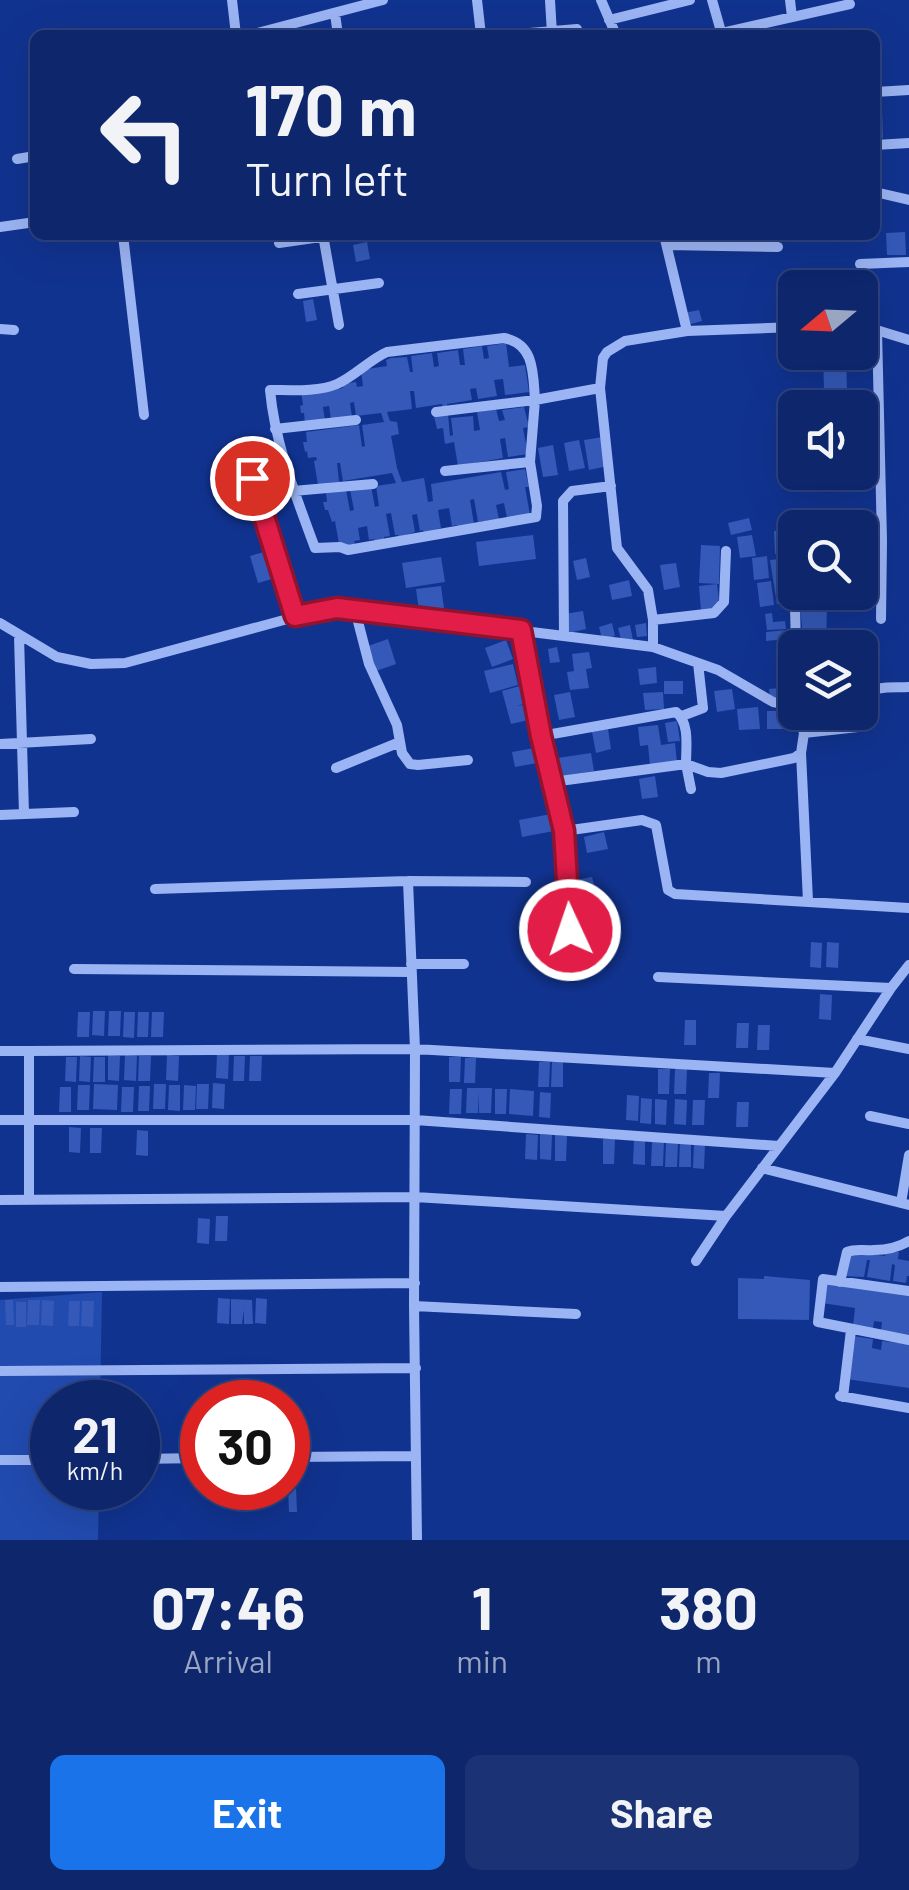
<!DOCTYPE html>
<style>
body{margin:0;font-family:Barlow,sans-serif;background:#1b3274;color:#f1f3f6;height:100vh;display:flex;flex-direction:column;font-size:38px;white-space:nowrap}
*{box-sizing:border-box;margin:0}
p{font-size:32px;color:#9aa5c2}
.icon{flex:none;width:55px;height:55px;fill:none;stroke:currentColor;stroke-width:2;stroke-linecap:round;stroke-linejoin:round}
.map{position:relative;height:1540px;overflow:hidden}
.sheet{display:flex;flex-direction:column;background:#0d266c;flex:1}
.sheet>*{flex:none}
.guide{position:absolute;left:30px;top:30px;width:850px;height:210px;border-radius:15px;box-shadow:0 10px 40px #0002,0 0 0 2px #2d437f;background:#0d266c;color:#f1f3f6;overflow:hidden}
.needle{width:65px;rotate:251deg}
.buttons{position:absolute;left:778px;top:270px;display:grid;gap:20px}
.buttons a{display:grid;place-items:center;width:100px;height:100px;border-radius:15px;background:#0d266c;box-shadow:0 10px 40px #0002,0 0 0 2px #2d437f;font-size:50px}
.speed{position:absolute;left:30px;top:1380px;display:flex;gap:20px;font-size:50px;font-weight:700;text-align:center}
.speed>*{display:grid;place-content:center;width:130px;height:130px;border-radius:50%;background:#0d266c;box-shadow:0 10px 40px #0002,0 0 0 2px #2d437f;line-height:1}
.speed small{font-size:25px;font-weight:400}
.speed .limit{border:15px solid #d22;background:#fff;color:#111}
.pin{position:absolute;display:grid;place-items:center;width:85px;height:85px;color:#fff;margin:-42px;border:5px solid #fff;border-radius:50%;box-shadow:0 2px 10px #0007}
.me{position:absolute;width:110px;margin:-55px;rotate:357deg;stroke-linejoin:round;filter:drop-shadow(0 0 8px #0008)}
.turn{display:flex;align-items:center;gap:35px;height:210px;padding:0 50px;font-size:45px}
.turn .icon{width:130px;height:130px;stroke-width:2.5}
.turn b{display:block;font-size:70px;line-height:85px}
.eta{display:flex;justify-content:space-evenly;align-items:center;height:170px;text-align:center}
.eta b{font-size:60px;font-weight:700;line-height:70px}
.action{display:flex;gap:20px;margin-top:auto;padding:20px 50px}
.action a{flex:1;height:115px;border-radius:15px;background:#1a73e8;color:#fff;font-size:40px;font-weight:700;line-height:115px;text-align:center}
.action a+a{background:#1b3274;color:#f1f3f6}
.map>svg:first-child{display:block}
</style>
<div class="map">
<svg width="909" height="1540" viewBox="0 0 909 1540">
<rect width="100%" height="100%" fill="#113390"/>
<path fill="#224bb0" d="M102 1292 100 1402H52V1488H99L98 1540H0V1300Z"/>
<path fill="#3459b8" d="M875 110H882L883 138H875Z
M905 232 906 255H887L886 233Z
M367 242 370 259 356 262 353 245Z
M313 299 317 320 306 322 303 301Z
M699 310 702 321 687 325 684 313Z
M506 343 509 367 525 365 529 392 505 395 503 379 494 380 497 396 478 399 476 388 470 389 472 400 447 404 450 436 453 435 451 418 473 416 474 431 480 430 477 412 496 409 499 421 505 420 502 410 524 407 529 427 523 428 528 454 508 457 505 438 500 439 503 458 458 466 454 442 445 444 443 428 437 429 434 416 443 414 442 404 416 408 414 391H410L412 409 387 412 390 421 397 422 399 434 391 436 397 468 402 482 424 478 428 502 433 501 431 484 501 472 505 490 509 489 506 472 525 469 529 487H525L530 515 507 518 504 503 496 505 499 519 478 522 474 499 470 500 474 524 457 529V525L452 526 449 508 438 510 441 528 424 533 423 530 420 531 417 514 412 515 415 532 399 537 398 535H395L391 513 386 514 390 536 384 537V540L374 542V539L369 540 367 526 358 528 360 540 354 541 355 544 343 546 339 544 335 521 332 522 328 510H325L323 502H327L326 493 346 490 350 511 354 510 350 490 371 486 375 507 379 506 376 486 396 483 392 473 343 481 340 463H337L339 482 318 485 314 461 317 460 316 457 308 458 307 451 305 452 303 442H307L306 432 359 425 362 447 365 446 362 425 384 422 381 413 356 416 354 402 350 403 352 417 331 420 329 406 323 407 325 421 305 424 304 413H301L300 406 303 405 301 390 309 393 343 388 342 384 356 382 357 387 363 386 361 370 387 366 386 360 391 358 407 357 410 372H413L411 356 432 353 434 367 439 366 437 353 458 350 460 365H465L463 349 482 346 484 359 489 358 487 346Z
M823 352H846L847 390 824 391Z
M603 437 608 466 589 470 584 440Z
M579 440 585 468 569 471 564 443Z
M553 445 558 475 543 477 538 448Z
M749 518 752 530 731 535 728 523Z
M787 530 788 553 775 554 774 531Z
M533 535 536 559 479 566 476 542Z
M752 535 756 556 740 558 737 537Z
M701 545 720 546 719 584 699 583Z
M264 552 272 579 258 583 250 556Z
M767 556 769 578 754 580 752 558Z
M441 557 445 582 406 588 402 563Z
M586 558 590 577 577 580 573 561Z
M788 558 791 582H788L789 602 777 604 770 560Z
M676 563 680 587 664 590 660 565Z
M629 580 632 596 612 600 609 585Z
M771 581 774 605 760 607 757 583Z
M717 584 719 601 716 609 701 611 699 586Z
M441 586 444 608 419 611 416 589Z
M827 605 826 648H804L800 606Z
M583 611 586 629 568 633 564 614Z
M772 613 773 622 785 621 786 629 767 630 765 614Z
M612 623 615 636 602 639 599 627Z
M646 623 647 636 637 637 635 625Z
M630 625 633 640 622 643 618 628Z
M786 630 787 639 766 641V632Z
M388 639 396 664 376 671 368 646Z
M506 640 513 659 492 667 485 648Z
M557 647 560 662 550 663 548 649Z
M589 652 592 668 586 669 589 688 570 690 567 672 574 671 572 654Z
M513 664 518 685 490 693 484 671Z
M656 667 657 683 640 685 638 669Z
M664 681H683V694H664Z
M527 684 532 701 517 706 534 703 537 718 511 724 502 691Z
M790 687V697L770 698 769 689Z
M732 689 735 709 717 712 714 691Z
M570 692 575 717 559 720 554 695Z
M663 692 664 709 645 710 643 693Z
M758 707 760 729 739 730 737 709Z
M767 711H791V729H767Z
M805 713H827V727L806 728Z
M677 721 680 741 668 742 665 723Z
M658 725 661 745 675 743 677 763 650 765 648 745 640 746 638 727Z
M608 729 611 749 596 753 592 732Z
M540 747 543 762 515 767 512 752Z
M591 753 594 771 554 777 551 759Z
M655 776 658 797 642 799 639 779Z
M551 814 554 831 522 837 519 820Z
M604 832 608 849 587 853 584 837Z
M592 877 596 892 574 896 571 881Z
M811 942 822 943 821 968 810 967Z
M827 942 839 943 838 968 826 967Z
M820 994 832 995 831 1020 819 1019Z
M93 1011H105L104 1036 92 1035Z
M109 1011H121L120 1036H108Z
M78 1012H90L89 1037H77Z
M124 1012H135L134 1038 123 1037Z
M138 1012H149L148 1037H137Z
M152 1012H164L163 1037H151Z
M685 1020H696V1045H684Z
M737 1023H749L748 1048H736Z
M758 1025H770L769 1050H757Z
M217 1053 229 1054 228 1079 216 1078Z
M108 1055 120 1056 119 1081 108 1080Z
M125 1055 137 1056 136 1081 124 1080Z
M167 1055 179 1056 178 1081 166 1080Z
M80 1056 91 1057 90 1082 79 1081Z
M139 1056H151L150 1081H138Z
M234 1056H245L244 1081H233Z
M250 1056H262L261 1081H249Z
M66 1057H77L76 1082 65 1081Z
M94 1057H105V1082H93Z
M449 1057H461L460 1082H449Z
M465 1058H476L475 1083H464Z
M539 1062H550L549 1087H538Z
M552 1062H563V1087H551Z
M658 1069H670L669 1094H658Z
M675 1069H687L686 1094H674Z
M709 1073H720L719 1098H708Z
M213 1083 225 1084 224 1109 212 1108Z
M94 1084 118 1085 117 1110 93 1109Z
M154 1084H166L165 1109H153Z
M197 1084H209L208 1109H196Z
M78 1085H90L89 1110H77Z
M169 1085H180V1111L168 1110Z
M184 1085 196 1086 195 1110H183Z
M139 1086H150L149 1111H138Z
M60 1087H71V1112H59Z
M122 1087H134L133 1112H121Z
M467 1088H492L491 1113H479L478 1092V1113H466Z
M450 1089H462L461 1114H449Z
M495 1089H507L506 1114H495Z
M510 1089 534 1091 533 1116 509 1114Z
M540 1092 551 1093 550 1118 539 1117Z
M627 1095 639 1096 638 1121 626 1120Z
M641 1098 652 1099 651 1124 640 1123Z
M655 1099 667 1100 666 1125 655 1124Z
M675 1099 687 1100 686 1125 674 1124Z
M693 1100H705L704 1125H692Z
M737 1102H749L748 1127H736Z
M69 1127 81 1128 80 1153 69 1152Z
M90 1128H102L101 1153H90Z
M137 1130 148 1131V1156L136 1155Z
M526 1134 538 1135 537 1160 525 1159Z
M540 1134 552 1135 551 1160 540 1159Z
M555 1135 567 1136 566 1161H555Z
M603 1139H615L614 1164H603Z
M634 1139 645 1140V1165L633 1164Z
M652 1141H664L663 1166H651Z
M680 1141 691 1142V1167H679Z
M666 1142H678L677 1167H665Z
M694 1143 705 1144 704 1169 693 1168Z
M216 1216H228L227 1241H215Z
M198 1218 210 1219 209 1244 197 1243Z
M886 1250 899 1252 898 1259 909 1261V1276H907L906 1283 893 1281 895 1265 892 1264 890 1281 867 1277 870 1260H867L864 1277 843 1276 849 1251 885 1256Z
M764 1276 810 1280 809 1320 738 1319V1278L764 1279Z
M825 1282 909 1294V1336L881 1331 882 1322 874 1321 873 1329 853 1326 855 1308 822 1303Z
M218 1298 230 1299 229 1324 217 1323Z
M256 1298 267 1299 266 1324 255 1323Z
M231 1299 252 1300 253 1324H244V1310L242 1324H231Z
M5 1300H13L14 1325H6Z
M28 1300H40L39 1325H27Z
M42 1300 54 1301 53 1326 41 1325Z
M69 1301H80L79 1326H68Z
M82 1301H94L93 1327 81 1326Z
M16 1302H26V1327H16Z
M853 1336 873 1339 872 1348 881 1350 882 1341 909 1344V1388L846 1379Z
M288 1487H296L297 1512H289Z"/>
<g fill="none" stroke-linecap="round" stroke-linejoin="round">
<path stroke="#9bb4f3" stroke-width="10" d="M232 0 236 35
M477 0 481 35
M550 0 552 34
M601 0 616 35
M712 0 722 35
M790 0 792 17
M335 14 338 35
M609 20 690 0
M722 33 850 4
M518 34 577 29
M250 35 383 0
M875 92 909 90
M875 145 909 143
M17 159 35 156
M875 192 909 200
M0 227 35 222
M123 235 144 415
M323 235 339 325
M664 235 687 331
M279 243 335 235
M667 245 778 247
M860 264 909 262
M298 294 379 283
M860 325 909 340
M0 329 14 330
M877 330 882 541 881 619
M436 412 535 400 530 462 537 506 536 517 348 550 340 547 315 548C296 496 275 445 270 390 291 390 318 392 337 384 355 376 369 360 387 352L504 338C535 344 533 374 535 400L600 388
M275 429 356 420
M445 471 530 462
M252 478 295 617
M293 491 373 484
M794 564 796 648
M355 610 369 664 397 725 402 753 410 764 418 765 468 760
M653 620 714 613 724 602 726 551
M0 623 57 657 91 664 125 663 295 617 337 608 653 647 718 670 773 702 795 706
M521 630 541 736 564 831 570 929
M564 635 563 501 572 491 611 486
M19 636 24 814
M653 647V620L648 590 617 548 600 388 603 358 607 352 625 341 687 331 795 327
M798 712 804 733
M682 716 703 708 698 663
M541 736 676 712C690 723 686 747 686 764L708 772 721 773 794 758 801 753
M0 744 91 739
M336 768 400 742
M552 782 686 764 691 789
M0 815 74 812
M564 831 642 820 656 825 668 890 675 894 909 908
M408 881 415 1049 414 1306
M155 889 408 881 526 882
M808 901 801 753 804 733 858 727 864 719 863 696C874 685 894 688 909 687
M411 964H464
M74 969 411 972
M658 977 891 988
M857 1039 909 1049
M0 1051H29
M870 1116 909 1124
M0 1120H415L779 1146
M762 1168 909 1205
M29 1199V1051L415 1049 835 1073
M0 1200 415 1197 726 1216 835 1073 891 988 909 965
M901 1203 909 1155
M696 1261 726 1216
M840 1282 847 1252C857 1248 863 1251 874 1250 886 1250 899 1247 909 1241
M0 1287 415 1283
M909 1291 823 1279 818 1322 909 1340
M0 1371 416 1368
M840 1396 909 1408
M843 1397 851 1330
M288 1457 416 1456
M138 1459 202 1458
M0 1460H52
M417 1540 414 1306 576 1314"/>
</g>
<g fill="none" stroke-linecap="round" stroke-linejoin="round">
<defs>
<path id="route" d="M252 478 295 616 337 608 521 630 541 736 564 831 570 930"/>
</defs>
<use href="#route" stroke="#92132f" stroke-width="25"/>
<use href="#route" stroke="#e11d48" stroke-width="18"/>
</g>
</svg>
<div class="buttons">
<a><svg class="needle" viewBox="-14 -14 28 28"><path d="M0-13l5 13h-10z" fill="#e53935"/><path d="M0 13l5-13h-10z" fill="#9aa5c2"/></svg></a>
<a><svg class="icon" aria-label="sound" viewBox="0 0 24 24"><path d="M4 9h4l5-4v14l-5-4H4zM17 9q2 3 0 6"/></svg></a>
<a><svg class="icon" aria-label="search" viewBox="0 0 24 24"><circle cx="10" cy="10" r="6"/><path d="M15 15l6 6"/></svg></a>
<a><svg class="icon" aria-label="layers" viewBox="0 0 24 24"><path d="M12 4l9 5-9 5-9-5zM3 14l9 5 9-5"/></svg></a>
</div>
<div class="speed"><div>21<small>km/h</small></div><div class="limit">30</div></div>
<div class="pin" style="left:252px;top:478px;background:#d93025"><svg class="icon" aria-label="arrive" viewBox="0 0 24 24"><path d="M6 21V4h12l-3 4 3 4H6"/></svg></div>
<svg class="me" style="left:570px;top:930px" viewBox="-20 -20 40 40"><circle r="17" fill="#e11d48" stroke="#fff" stroke-width="3"/><path d="M0-11L8 9 0 5-8 9z" fill="#fff"/></svg>
<div class="guide">
<div class="turn"><svg class="icon" aria-label="left" viewBox="0 0 24 24"><path d="M17 20v-9H6M10 6l-5 5 5 5"/></svg><div><b>170 m</b>Turn left</div></div>
</div>
</div>
<section class="sheet">
<div class="eta">
<div><b>07:46</b><p>Arrival</p></div>
<div><b>1</b><p>min</p></div>
<div><b>380</b><p>m</p></div>
</div>
<div class="action"><a>Exit</a><a>Share</a></div>
</section>
